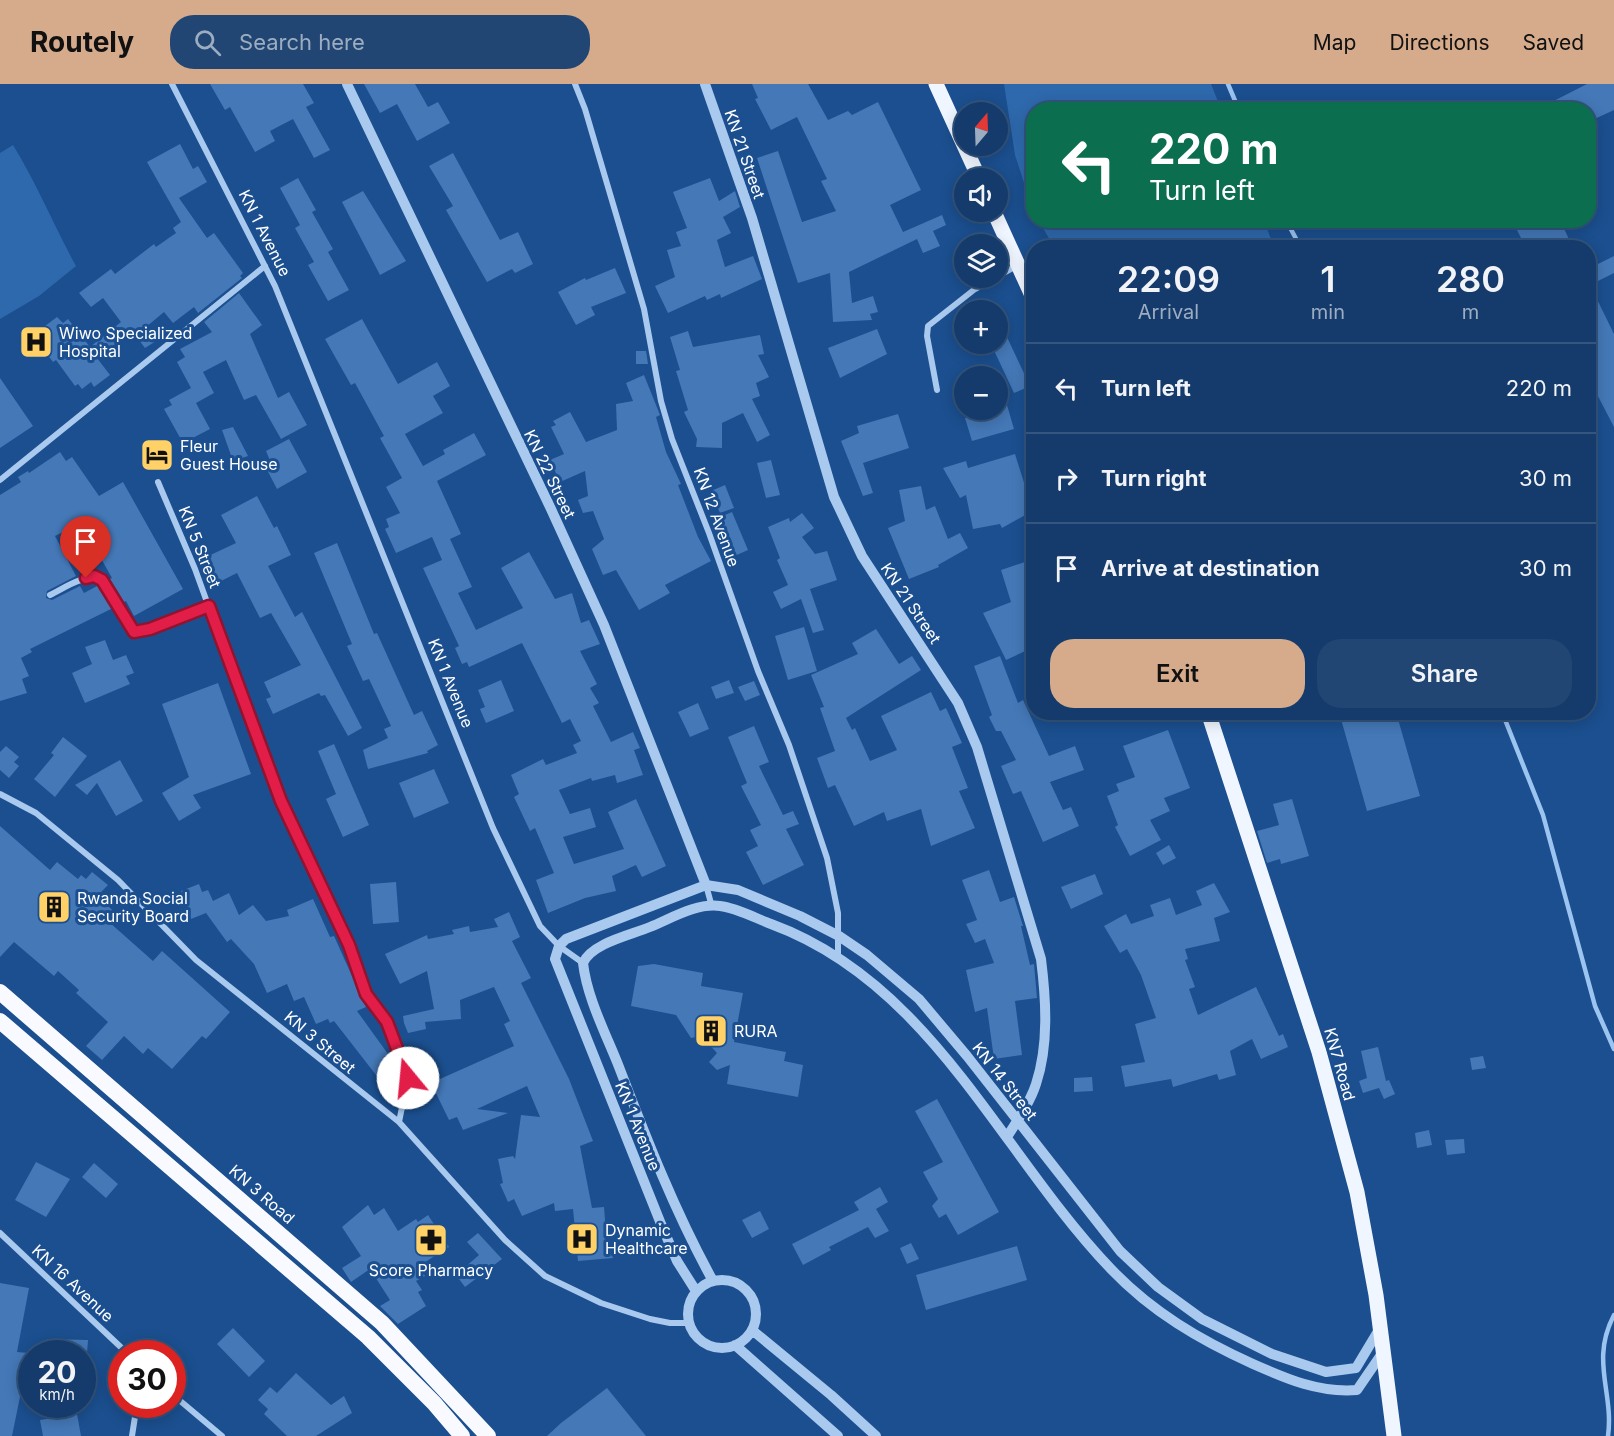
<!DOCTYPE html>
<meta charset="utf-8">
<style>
body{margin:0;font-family:Inter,sans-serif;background:#214673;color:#f1f3f6;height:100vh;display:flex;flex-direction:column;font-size:22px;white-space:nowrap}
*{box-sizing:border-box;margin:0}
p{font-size:20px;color:#9dadc1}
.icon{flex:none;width:33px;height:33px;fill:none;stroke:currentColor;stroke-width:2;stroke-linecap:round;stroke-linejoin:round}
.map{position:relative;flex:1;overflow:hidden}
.side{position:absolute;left:1026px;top:156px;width:570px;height:480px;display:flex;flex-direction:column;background:#143b6b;border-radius:24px;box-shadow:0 3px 15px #0003,0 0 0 2px #33557e}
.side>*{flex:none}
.banner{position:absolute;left:1026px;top:18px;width:570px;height:126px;border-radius:24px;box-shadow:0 3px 15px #0003,0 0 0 2px #33557e;background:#0b6e4f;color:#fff;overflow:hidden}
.needle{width:39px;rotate:19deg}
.tools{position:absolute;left:954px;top:18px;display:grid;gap:12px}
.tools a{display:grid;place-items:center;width:54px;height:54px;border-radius:50%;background:#143b6b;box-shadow:0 3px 15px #0003,0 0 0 2px #33557e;font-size:30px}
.speed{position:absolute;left:18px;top:1256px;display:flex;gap:12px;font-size:30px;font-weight:700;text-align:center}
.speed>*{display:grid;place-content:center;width:78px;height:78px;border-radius:50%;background:#143b6b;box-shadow:0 3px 15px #0003,0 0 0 2px #33557e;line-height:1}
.speed small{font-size:15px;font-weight:400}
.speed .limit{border:9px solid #d22;background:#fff;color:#111}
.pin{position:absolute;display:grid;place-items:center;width:51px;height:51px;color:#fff;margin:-62px -26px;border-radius:50% 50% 50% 0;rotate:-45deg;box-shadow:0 0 6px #0007}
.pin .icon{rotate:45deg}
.me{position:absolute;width:66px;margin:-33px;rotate:343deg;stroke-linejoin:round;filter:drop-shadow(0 0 4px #0008)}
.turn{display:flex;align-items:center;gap:21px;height:126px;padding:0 24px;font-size:27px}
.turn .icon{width:78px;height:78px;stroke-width:2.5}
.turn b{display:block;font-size:42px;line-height:51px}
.eta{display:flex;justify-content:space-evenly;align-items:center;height:102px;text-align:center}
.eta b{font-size:36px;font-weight:600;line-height:42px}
.button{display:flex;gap:12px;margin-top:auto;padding:12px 24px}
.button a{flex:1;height:69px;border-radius:24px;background:#d6ab8b;color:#111;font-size:24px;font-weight:600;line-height:69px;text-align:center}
.button a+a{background:#214673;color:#f1f3f6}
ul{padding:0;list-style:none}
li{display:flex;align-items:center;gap:18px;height:90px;padding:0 24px;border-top:2px solid #33557e}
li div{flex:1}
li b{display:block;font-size:22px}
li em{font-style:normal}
header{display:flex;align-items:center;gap:36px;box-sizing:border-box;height:84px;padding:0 30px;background:#d6ab8b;color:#111}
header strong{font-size:28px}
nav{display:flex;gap:33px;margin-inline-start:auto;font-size:21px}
.search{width:420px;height:54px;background:#214673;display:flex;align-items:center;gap:15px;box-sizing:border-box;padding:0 21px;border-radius:24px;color:#9dadc1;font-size:22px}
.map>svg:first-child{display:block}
</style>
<header>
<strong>Routely</strong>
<div class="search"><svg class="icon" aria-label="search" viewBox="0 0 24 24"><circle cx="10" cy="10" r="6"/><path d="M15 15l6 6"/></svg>Search here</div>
<nav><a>Map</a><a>Directions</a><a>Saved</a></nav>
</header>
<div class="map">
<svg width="1614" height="1352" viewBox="0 0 1614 1352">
<rect width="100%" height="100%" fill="#1b4f8f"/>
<path fill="#2e69ad" d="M1004 0H1211L1221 25 1034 26 1033 127 1015 71Z
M13 61C37 100 54 142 76 182L39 212 0 235V69Z
M1039 137H1264L1274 163H1054Z"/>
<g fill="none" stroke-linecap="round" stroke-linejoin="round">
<path stroke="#9cc4f0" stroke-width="4.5" d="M1228 0 1239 26
M1286 136 1301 164
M1502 628 1543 731 1595 922 1614 965
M1608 1352C1614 1308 1590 1277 1614 1231"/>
</g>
<path fill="#4478b7" d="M210 0H303L314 19 306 23 330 66 314 74 293 35 270 47 275 57 255 68 230 23 225 26Z
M364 0H415L428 23 438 18 450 39 417 57 397 20 380 29Z
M752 0H808L828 36 848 27 852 31 878 18 921 106 890 121 903 148 942 131 946 141 933 147 940 162 923 169 917 155 849 188 852 219 873 212 878 228 870 230 872 236 833 238 830 189 798 199 757 74 778 67 802 138 836 127 821 97 827 95 797 33 771 46 755 15 758 14Z
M1587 0H1614V26L1588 38V26H1536Z
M180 60 193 85 198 82 207 98 179 114 207 154 214 149 243 189 240 192 242 194 198 229 194 223 173 239 164 228 146 243 156 257 145 264 132 247 97 274 110 291 94 303 91 298 82 305 78 300 75 302 56 276 53 278 41 262 44 259 41 254 49 247 45 242 57 233 63 239 68 235 90 263 121 238 103 214 91 223 79 209 111 185 115 190 154 160 156 163 176 149 173 144 181 138 147 78Z
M453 69 500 156 518 148 533 180 515 189 512 185 487 198 446 126 453 122 429 82Z
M298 94 316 126 312 128 333 165 328 168 349 206 328 217 308 181 314 178 295 144 300 141 280 104Z
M710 94 719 117 735 107 740 123 723 133 731 149 717 156 725 183 753 172 762 195 721 214 720 210 707 216 705 212 668 229 655 202 675 193 667 166 681 162 676 148 687 144 673 108Z
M363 107 406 177 380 191 342 118Z
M1512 136H1560L1573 164H1526Z
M1614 172V189L1590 201 1614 250V343L1588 293V185Z
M615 184 626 209 591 223 595 231 576 241 558 208 585 194 586 196Z
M239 209 262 241 250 250 278 314 289 308 307 341 281 355 256 311 244 316 226 276 203 288 214 309 196 319 210 345 183 359 164 325 172 321 169 316 191 304 177 278 185 273 180 265 212 248 204 238Z
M998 234 1030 302 1014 309 991 260H998Z
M362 235 398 300 437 278 450 302 433 312 443 329 405 350 423 382 445 370 443 366 474 349 486 371 437 397 461 450 450 455 472 503 458 509 476 546 523 524 501 484 529 468 555 515 572 509 581 539 589 536 600 560 580 567 597 600 590 604 599 619 593 622 611 658 633 648 640 664 634 666 643 691 617 699 615 691 592 697 591 694 559 706 570 730 590 724 596 743 563 753 574 780 624 765 608 728 636 715 666 782 642 793 636 781 612 792 616 807 585 814 548 829 536 796 554 789 535 744 530 747 514 713 519 710 511 691 543 675 546 681 577 669 573 661 581 657 570 635 562 639 522 559 469 583 467 578 462 580 455 564 459 562 423 484 442 476 432 453 396 469 385 445 389 443 386 435 400 429 386 403 402 394 380 354 384 352 355 299 351 301 325 255Z
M877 245 887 270 840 294 828 264Z
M688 247 693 263 760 251 764 270 758 271 769 293 756 299 760 312 752 315 770 351 757 358 743 329 722 339V364L696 363 697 355 684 328 688 326 676 287 680 286 670 253Z
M636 267H646L648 280H636Z
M644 291 660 331 656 333 666 368 681 400 678 401 698 453 711 477 665 501 670 509 639 526 616 486 603 491 592 465 604 455 593 427 583 429 578 416 588 412 585 387 560 398 550 376 564 370 551 343 556 341 553 337 570 328 586 358 617 346 616 320 633 317 626 299Z
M0 294 33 342 0 364Z
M1007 321 1014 345 972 357 965 334Z
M898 330 909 364 863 379 873 409 863 412 841 357 859 349 857 342Z
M233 343 248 372 233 377 222 346Z
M289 355 307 388 277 405 265 382 271 379 266 367Z
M60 368 66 377 72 373 99 412 123 398 183 505 134 532 126 517 122 519 108 496 112 494 81 439 55 452 76 492 47 507 46 514 52 516 80 502 84 509 99 501 113 524 30 565 32 568 21 574 29 592 22 595 27 609 0 617V411L21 398 18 393 28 387 29 389Z
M1015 370 1026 405 1034 401V426L1002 444 1000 440 973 445 966 411 960 414 943 384 966 377 968 384Z
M771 376 780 411 766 414 757 379Z
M725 401 734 424 720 429 711 407Z
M921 402 926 426 935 422 948 455 960 449 968 464 938 481 939 483 909 495 888 444 905 437 899 406Z
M257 412 274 444 277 442 291 471 268 482 295 533 302 528 362 644 348 652 325 611 321 612 319 609 273 630 266 615 271 613 264 598 301 581 271 529 260 534 237 489 215 500 202 475 236 459 221 431Z
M732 428 748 466 730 474 725 461 731 459 720 433Z
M802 429 814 444 802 453 815 470 827 467 837 496 810 505 824 546 813 549 801 515 781 525 773 508 788 501 777 476 780 474 768 443 789 434 790 438Z
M337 459 374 550 377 549 414 631 422 627 438 661 427 667 428 669 368 685 363 666 388 654 384 645 391 642 369 595 363 597 347 562 352 560 314 469Z
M1034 475V499L1024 502 1034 524V563L1006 576 983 529 1011 518 1001 486Z
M804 543 817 587 788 596 775 552Z
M876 545 899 580 912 572 921 586 846 634 852 646 855 644 870 677 897 666 881 632 931 608 940 627 946 624 962 659 952 663 968 704 959 707 975 744 931 762 921 725 887 737 884 728 854 742 835 701 828 704 817 674 835 667 820 624 824 623 811 591 858 570 852 559Z
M105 556 113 576 126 571 134 589 126 592 130 600 85 619 72 589 92 580 85 563Z
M1000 572 1018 619 1023 616 1049 672 1075 662 1084 686 1050 698 1063 726 1071 723 1079 742 1043 758 1021 707 1013 710 1001 682 1016 676 1001 647H996L989 633 992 631 974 582Z
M501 596 514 627 486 639 480 625 485 623 478 606Z
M729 596 734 609 716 615 711 603Z
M754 597 760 611 745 617 738 603Z
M218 599 251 690 193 711 201 724 179 737 162 709 189 693 162 620Z
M698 619 709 645 690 653 678 628Z
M1339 628H1396L1420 712 1367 727Z
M754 642 769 678 759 682 783 731 793 727 799 740 786 745 804 781 763 801 746 768 758 762 750 746 761 741 741 702 747 699 728 653Z
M1168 646 1190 704 1164 714 1170 727 1150 736 1161 756 1130 772 1115 743 1118 741 1107 712 1119 707 1116 700 1135 693 1123 662Z
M63 653 87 672 55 713 34 695 54 671 51 669Z
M334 660 369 741 343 753 326 715 336 710 318 667Z
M6 662 19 673 14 678 19 682 9 694 0 686V668Z
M120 676 143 717 116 732 97 699 87 711 75 701Z
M434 685 449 719 414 734 399 699Z
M1292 715 1309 772 1281 780 1280 775 1267 779 1257 747 1279 741 1273 720Z
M0 742 50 786 57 778 78 795 81 791 86 795 92 788 108 801 101 808 105 811 101 816 117 830 109 838 153 877 162 867 230 928 206 955 202 952 172 985 148 964 143 970 124 952 102 976 86 962 108 938 76 909 79 906 58 887 54 892 14 858 0 873Z
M1169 761 1176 774 1163 781 1156 769Z
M989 786 1000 818 1014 813 1023 842H1021L1030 881 1034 880 1037 914 1015 917 1022 971 994 975 987 924 975 928 966 886 994 879 985 855 975 859 966 840 977 836 962 796Z
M1095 790 1103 810 1071 825 1061 803Z
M396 798 399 838 373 840 370 800Z
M1214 799 1230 828 1214 834 1220 857 1185 865 1188 875 1185 876 1195 903 1189 905 1198 931 1256 903 1279 952 1283 950 1288 963 1261 975 1252 955 1230 967 1236 991 1219 996 1217 990 1173 1003 1171 995 1125 1003 1121 982 1145 978 1135 940 1156 934 1141 891 1127 865 1120 869 1104 842 1126 830 1131 840 1154 832 1150 821 1170 814 1176 831 1202 821 1196 807Z
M199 800 202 808 208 806 213 817 229 809 239 831 253 821 266 837 289 832 287 826 313 815 330 853 334 852 366 923 357 927 388 970 384 973 397 990 383 1000 334 937 330 939 328 935 316 940 304 913 294 917 287 900 267 909 254 880 231 855 227 858 206 829 191 835 181 807Z
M509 828 520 853 512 857 531 894 521 899 569 995 593 1057 580 1062 592 1124 604 1123 607 1161 612 1160 613 1174 578 1177 573 1125 555 1127 554 1119 522 1132 514 1115 508 1118 500 1100 503 1099 498 1075 513 1072 515 1075 521 1031 540 1033 527 1002 477 1025 508 1029 463 1046 457 1033 449 1036 431 999 514 962 504 940 510 937 494 903 460 916 461 935 425 938 426 945 408 949 404 939 403 932 434 925 427 887 400 900 385 870 427 851 428 855 454 850 452 846 469 842 470 848 498 843 494 835Z
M654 880 703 889 701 902 743 909 734 958 786 968 784 977 803 981 798 1013 727 1000 730 981 717 986 709 978 717 969 701 952 691 954 676 931 631 922 638 882Z
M1378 963 1386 997 1389 996 1395 1010 1384 1015 1379 1004 1363 1009 1359 997 1367 994 1361 967Z
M1483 972 1486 984 1472 986 1470 974Z
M1092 993 1093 1007 1074 1008V994Z
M937 1015 999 1128 958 1151 946 1130 939 1134 932 1122 938 1115 923 1088 943 1078 915 1027Z
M1429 1046 1432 1061 1417 1064 1415 1049Z
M1464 1055 1465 1069 1447 1071 1445 1056Z
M36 1078 70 1095 46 1133 15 1116Z
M94 1079 118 1100 106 1114 82 1093Z
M880 1103 888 1118 876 1125 889 1147 875 1154 868 1143 829 1163 831 1166 803 1181 792 1160 859 1126 854 1118Z
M368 1121 374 1131 384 1124 398 1147 416 1135 418 1138 428 1131 449 1163 419 1182 425 1192 416 1197 422 1206 418 1208 426 1222 398 1240 380 1222 390 1216 370 1185 351 1198 342 1184 361 1172 342 1143Z
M760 1127 769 1145 752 1154 742 1136Z
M478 1149 502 1175 465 1203 456 1191 479 1171 467 1158Z
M911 1159 919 1175 907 1180 900 1164Z
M1017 1162 1027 1196 926 1226 916 1191Z
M0 1199 29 1204 17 1268 29 1269 12 1352H0Z
M233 1244 265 1277 249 1293 217 1260Z
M47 1255 88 1256 87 1269H47Z
M296 1289 331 1321 344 1312 352 1329 316 1352H287L264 1330 268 1325 258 1316 270 1303 277 1309Z
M607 1304 646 1352H547L561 1339Z
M77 1330 81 1352H43L40 1336Z"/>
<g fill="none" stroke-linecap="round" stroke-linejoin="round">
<path stroke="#a9c9ee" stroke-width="6" d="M172 0 275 202 493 744 540 842 559 862 583 879
M575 0 585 25 644 225 661 317 672 355 709 449 758 587 789 661 827 774 838 829V872
M998 192 1018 181
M937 306 927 252 928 242 975 205 995 194
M0 396 265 182
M158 398 195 485 265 678 289 736 349 861 366 911 387 938 399 963 408 994 399 1038
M50 511C66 503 85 489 102 496L131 545 138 549 209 522
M0 710 36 729 118 796 196 876 399 1038 505 1156 545 1192 601 1219 650 1235 670 1239H689
M706 801 712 823
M0 1149 127 1269
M172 1310 222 1352
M132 1352 137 1320"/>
<path stroke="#a9c9ee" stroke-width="10" d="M347 0 551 425 604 541 706 801
M705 0 752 134 834 413 862 472 958 619 977 663 1041 875C1046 915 1049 961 1036 1000 1030 1019 1017 1037 1007 1053
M688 1230a34 34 0 1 1 68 0a34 34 0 1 1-68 0Z
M713 1197C675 1128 647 1056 619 983 606 950 587 914 583 879 592 859 631 851 650 843 672 834 696 819 720 822 737 824 755 834 771 840 932 899 1000 1069 1111 1185 1152 1228 1200 1256 1253 1280 1287 1295 1319 1309 1357 1306L1383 1268
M696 1207 677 1177 661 1140 555 875 559 862 566 855 706 801 738 806 800 832 839 852 867 871 919 915 967 972 1120 1167 1158 1203 1202 1235 1272 1270 1326 1288 1356 1284 1380 1244
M752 1246 831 1311 876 1352
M735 1261 838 1352"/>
<path stroke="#f0f6ff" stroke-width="15" d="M936 0 979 94
M994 128 1034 216
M1208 628 1319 968 1357 1108 1376 1211 1394 1352"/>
<path stroke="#f8faff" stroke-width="16" d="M0 908 382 1239 488 1352
M0 937 368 1253 434 1319 462 1352"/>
</g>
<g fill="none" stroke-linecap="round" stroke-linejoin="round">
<defs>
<path id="route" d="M86 494 94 492 102 496 134 548 150 545 209 522 281 717 349 861 366 910 387 938 408 994"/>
</defs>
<use href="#route" stroke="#92132f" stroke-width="15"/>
<use href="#route" stroke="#e11d48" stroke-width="10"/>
</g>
<defs>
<symbol id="hospital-square" viewBox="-11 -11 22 22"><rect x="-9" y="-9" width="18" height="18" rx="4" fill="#ffd166" stroke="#1b4f8f"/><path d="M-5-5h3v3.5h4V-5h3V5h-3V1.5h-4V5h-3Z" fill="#111"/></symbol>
<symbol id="hotel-square" viewBox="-11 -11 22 22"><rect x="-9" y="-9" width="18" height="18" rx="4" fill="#ffd166" stroke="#1b4f8f"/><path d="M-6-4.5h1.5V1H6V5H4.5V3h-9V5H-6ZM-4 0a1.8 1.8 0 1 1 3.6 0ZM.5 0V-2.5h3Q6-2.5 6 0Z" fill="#111"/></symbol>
<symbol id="building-square" viewBox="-11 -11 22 22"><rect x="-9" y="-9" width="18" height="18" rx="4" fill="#ffd166" stroke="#1b4f8f"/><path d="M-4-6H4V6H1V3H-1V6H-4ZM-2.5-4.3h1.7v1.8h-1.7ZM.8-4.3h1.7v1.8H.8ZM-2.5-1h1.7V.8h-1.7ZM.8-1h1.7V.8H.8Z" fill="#111"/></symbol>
<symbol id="pharmacy-square" viewBox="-11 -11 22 22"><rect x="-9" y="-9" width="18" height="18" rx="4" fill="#ffd166" stroke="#1b4f8f"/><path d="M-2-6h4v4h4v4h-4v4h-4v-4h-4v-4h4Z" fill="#111"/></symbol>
</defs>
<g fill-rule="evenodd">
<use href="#hospital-square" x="17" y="239" width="38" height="38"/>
<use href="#hotel-square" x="138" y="352" width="38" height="38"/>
<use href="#building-square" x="35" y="804" width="38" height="38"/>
<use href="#building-square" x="692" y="928" width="38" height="38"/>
<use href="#hospital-square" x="563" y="1136" width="38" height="38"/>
<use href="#pharmacy-square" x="412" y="1137" width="38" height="38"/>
</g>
<g text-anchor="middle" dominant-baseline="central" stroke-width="6" stroke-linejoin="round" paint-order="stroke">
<g font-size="16" fill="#fff" stroke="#1b4f8f">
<text transform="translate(745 70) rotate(71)">KN 21 Street</text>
<text transform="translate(265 149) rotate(63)">KN 1 Avenue</text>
<text transform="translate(550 390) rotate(64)">KN 22 Street</text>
<text transform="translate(717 433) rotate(70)">KN 12 Avenue</text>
<text transform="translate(200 463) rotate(68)">KN 5 Street</text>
<text transform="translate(911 519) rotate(56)">KN 21 Street</text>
<text transform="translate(451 599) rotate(68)">KN 1 Avenue</text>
<text transform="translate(320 958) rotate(40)">KN 3 Street</text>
<text transform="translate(1340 980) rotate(74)">KN7 Road</text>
<text transform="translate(1005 997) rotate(52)">KN 14 Street</text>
<text transform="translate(638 1042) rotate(68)">KN 1 Avenue</text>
<text transform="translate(262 1110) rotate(41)">KN 3 Road</text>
<text transform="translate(73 1199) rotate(43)">KN 16 Avenue</text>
</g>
<g font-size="16" fill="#fff" stroke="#1b4f8f" text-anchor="start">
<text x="59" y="249">Wiwo Specialized<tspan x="59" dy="18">Hospital</tspan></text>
<text x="180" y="362">Fleur<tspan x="180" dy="18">Guest House</tspan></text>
<text x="77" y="814">Rwanda Social<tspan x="77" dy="18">Security Board</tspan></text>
<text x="734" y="947">RURA</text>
<text x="605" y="1146">Dynamic<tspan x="605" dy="18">Healthcare</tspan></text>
<text x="431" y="1186" text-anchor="middle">Score Pharmacy</text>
</g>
</g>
</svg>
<div class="tools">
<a><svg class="needle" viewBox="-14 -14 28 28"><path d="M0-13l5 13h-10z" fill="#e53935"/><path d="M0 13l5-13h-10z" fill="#9dadc1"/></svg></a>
<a><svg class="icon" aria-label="sound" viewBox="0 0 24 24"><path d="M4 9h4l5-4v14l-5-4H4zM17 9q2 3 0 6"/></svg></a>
<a><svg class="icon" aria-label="layers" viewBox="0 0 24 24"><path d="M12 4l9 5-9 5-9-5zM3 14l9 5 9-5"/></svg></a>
<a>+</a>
<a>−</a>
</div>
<div class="speed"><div>20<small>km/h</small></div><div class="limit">30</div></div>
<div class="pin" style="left:86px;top:494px;background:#d93025"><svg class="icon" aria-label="arrive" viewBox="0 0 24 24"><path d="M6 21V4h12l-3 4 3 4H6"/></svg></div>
<svg class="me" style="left:408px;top:994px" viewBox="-20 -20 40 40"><circle r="19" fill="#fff"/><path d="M0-13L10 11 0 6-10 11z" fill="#e11d48"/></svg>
<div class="banner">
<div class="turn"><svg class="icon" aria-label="left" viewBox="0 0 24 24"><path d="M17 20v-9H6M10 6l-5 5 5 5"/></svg><div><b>220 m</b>Turn left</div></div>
</div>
<section class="side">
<div class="eta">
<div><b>22:09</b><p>Arrival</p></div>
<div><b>1</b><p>min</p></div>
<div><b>280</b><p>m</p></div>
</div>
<ul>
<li><svg class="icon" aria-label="left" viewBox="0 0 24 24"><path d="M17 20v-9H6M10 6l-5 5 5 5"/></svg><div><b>Turn left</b></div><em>220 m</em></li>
<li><svg class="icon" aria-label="right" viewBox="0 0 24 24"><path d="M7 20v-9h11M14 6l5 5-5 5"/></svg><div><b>Turn right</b></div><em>30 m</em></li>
<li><svg class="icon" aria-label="arrive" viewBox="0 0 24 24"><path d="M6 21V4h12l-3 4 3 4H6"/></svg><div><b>Arrive at destination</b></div><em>30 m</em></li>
</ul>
<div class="button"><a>Exit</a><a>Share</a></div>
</section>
</div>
